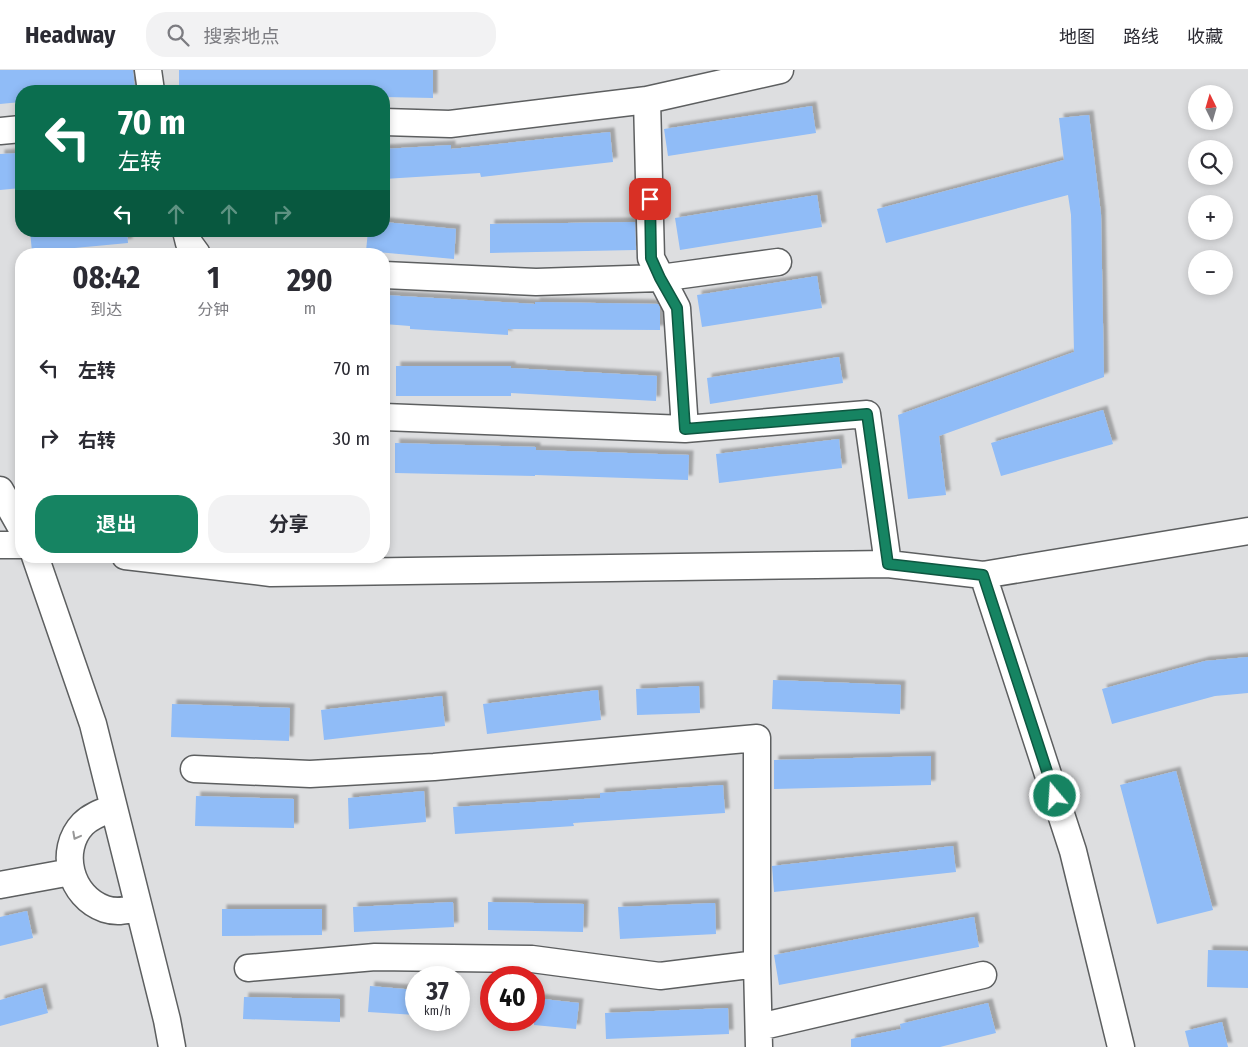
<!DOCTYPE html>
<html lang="zh">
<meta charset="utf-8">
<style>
body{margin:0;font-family:"Fira Sans Condensed","Noto Sans SC",sans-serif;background:#f2f2f3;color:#2b2b33;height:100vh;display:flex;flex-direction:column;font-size:19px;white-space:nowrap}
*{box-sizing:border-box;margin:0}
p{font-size:16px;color:#7c7c81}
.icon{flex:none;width:28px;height:28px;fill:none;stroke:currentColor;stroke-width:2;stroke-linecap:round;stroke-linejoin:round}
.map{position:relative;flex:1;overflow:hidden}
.side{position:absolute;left:15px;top:178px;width:375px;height:315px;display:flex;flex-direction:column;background:#fff;border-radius:20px;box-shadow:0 2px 8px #0003}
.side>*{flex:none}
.hud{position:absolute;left:15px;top:15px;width:375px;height:152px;border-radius:20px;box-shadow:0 2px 8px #0003;background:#0b6e4f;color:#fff;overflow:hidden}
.needle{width:32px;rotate:355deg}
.fabs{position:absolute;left:1188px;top:15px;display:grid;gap:10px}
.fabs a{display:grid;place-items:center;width:45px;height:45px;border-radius:50%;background:#fff;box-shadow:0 2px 8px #0003;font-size:25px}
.speed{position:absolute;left:405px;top:896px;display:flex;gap:10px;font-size:25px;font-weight:700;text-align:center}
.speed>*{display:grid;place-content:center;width:65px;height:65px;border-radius:50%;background:#fff;box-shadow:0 2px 8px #0003;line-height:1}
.speed small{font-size:12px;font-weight:400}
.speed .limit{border:8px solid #d22;background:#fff;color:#111}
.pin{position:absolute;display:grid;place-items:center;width:42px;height:42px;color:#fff;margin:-21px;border-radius:10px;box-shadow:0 2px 8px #0006}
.me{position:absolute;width:55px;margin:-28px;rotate:342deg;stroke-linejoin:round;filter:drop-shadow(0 0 4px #0008)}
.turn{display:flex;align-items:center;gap:18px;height:105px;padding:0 20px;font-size:22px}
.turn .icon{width:65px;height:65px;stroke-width:2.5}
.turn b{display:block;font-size:35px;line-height:42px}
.lanes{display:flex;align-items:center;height:48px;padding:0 20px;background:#0003;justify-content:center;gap:25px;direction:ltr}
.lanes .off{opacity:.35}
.eta{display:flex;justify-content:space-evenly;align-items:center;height:85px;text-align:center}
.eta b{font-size:30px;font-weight:700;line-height:35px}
.primary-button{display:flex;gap:10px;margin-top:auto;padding:10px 20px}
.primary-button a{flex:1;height:58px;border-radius:20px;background:#168462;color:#fff;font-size:20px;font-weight:700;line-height:58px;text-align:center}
.primary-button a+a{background:#f2f2f3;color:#2b2b33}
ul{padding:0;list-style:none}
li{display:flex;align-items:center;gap:15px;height:70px;padding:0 20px}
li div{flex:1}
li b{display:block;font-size:19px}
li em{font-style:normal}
header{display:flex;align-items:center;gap:30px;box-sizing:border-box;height:70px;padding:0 25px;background:#fff;border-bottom:1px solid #e1e1e2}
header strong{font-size:24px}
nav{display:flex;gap:28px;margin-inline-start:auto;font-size:18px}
.search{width:350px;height:45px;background:#f2f2f3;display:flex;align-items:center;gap:12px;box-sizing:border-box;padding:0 18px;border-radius:20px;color:#7c7c81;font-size:19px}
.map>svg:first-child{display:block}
</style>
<header>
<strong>Headway</strong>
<div class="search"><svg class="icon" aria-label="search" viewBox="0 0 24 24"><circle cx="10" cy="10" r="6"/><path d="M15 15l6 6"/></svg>搜索地点</div>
<nav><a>地图</a><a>路线</a><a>收藏</a></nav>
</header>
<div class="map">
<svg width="1248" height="977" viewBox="0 0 1248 977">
<defs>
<filter id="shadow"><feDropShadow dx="4.5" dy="-4.5" stdDeviation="1" flood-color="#0004"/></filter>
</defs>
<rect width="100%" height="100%" fill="#dddee0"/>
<path fill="#90bcf7" filter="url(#shadow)" d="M0 0H133L135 21H21V32L0 34Z
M179 0H433V28L384 27V21H318V16L179 21Z
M812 36 816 63 668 86 664 59Z
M1089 45 1101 144 1104 307 939 366 946 425 908 429 898 345 1074 282 1071 145 1068 125 886 173 877 139 1064 90 1059 48Z
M610 62 613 92 481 107 480 103 384 109V79L451 75V79Z
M21 83V118L0 120V84Z
M817 125 822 157 680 180 675 148Z
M384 152 456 159 454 189 366 181 368 161H384Z
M635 152 636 180 490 183V154Z
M30 161H127L128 173 32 182Z
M817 206 822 238 702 257 697 225Z
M384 225 535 234V232L658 234 660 237V260L508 259V265L410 259V256L384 254Z
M839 287 843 313 710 334 707 308Z
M396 296H511V298L657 306 656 331 511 323V326H396Z
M1103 340 1113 374 1001 406 991 373Z
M839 369 842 398 719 413 716 384Z
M395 373 536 377V380L689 385 688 410 535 405V406L395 403Z
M1248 587V623L1215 626 1112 654 1102 619 1205 591Z
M773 610 901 615 900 644 772 639Z
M699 616 700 643 637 645 636 619Z
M598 620 601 650 487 664 483 634Z
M442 626 445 656 324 670 321 640Z
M172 634 290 638 289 671 171 667Z
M931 686V715L774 719V690Z
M1176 701 1213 840 1157 854 1120 715Z
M723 715 725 743 573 753 574 756 455 764 453 737 600 728V723Z
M424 721 426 752 349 759 348 728Z
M196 726 294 729V758L195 756Z
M953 776 956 802 774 822 772 796Z
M453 832 454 857 354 862 353 837Z
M488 832 584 834 583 862 488 860Z
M715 833 716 864 620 869 618 837Z
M222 839H322V865L222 866Z
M27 841 33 868 0 876V847Z
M974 847 979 877 779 915 774 885Z
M1208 880 1248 881V918L1207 917Z
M370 916 416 920V945L368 942Z
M42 918 48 943 0 956V930Z
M244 927 340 929V952L243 949Z
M534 928 579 933 576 959 534 955Z
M988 933 996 963 940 977H851V969L901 959 900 954Z
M728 938 729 964 606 969 605 943Z
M1222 952 1228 977H1189L1185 961Z"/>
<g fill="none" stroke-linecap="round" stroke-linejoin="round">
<defs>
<path id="minor" d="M148 0 151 21
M647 30 651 188 677 238 685 359
M384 52 450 54 647 30 780 0
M0 61 21 59
M186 161 189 173 197 184
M384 205 536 212 660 208 778 192
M384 347 685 359 867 344 888 494
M0 420 21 457
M0 475H21
M35 486 93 654 167 950 172 977
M125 486 271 503 888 494 983 505 1248 461
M983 505 1073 781 1121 977
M194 699 310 704 434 697 757 668V894L759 977
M114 738C103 742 92 745 83 754 58 780 70 827 105 839 117 843 128 840 139 838
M0 815 71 802
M248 898 375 887 532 889 660 906 757 894
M759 957 983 905"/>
</defs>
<use href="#minor" stroke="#5d5f60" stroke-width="29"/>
<use href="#minor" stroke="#fff" stroke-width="26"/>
</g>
<defs><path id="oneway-chevron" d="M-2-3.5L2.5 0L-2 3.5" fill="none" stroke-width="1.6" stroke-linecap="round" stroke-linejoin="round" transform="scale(1.25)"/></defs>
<use stroke="#989898" href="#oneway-chevron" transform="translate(76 766) rotate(118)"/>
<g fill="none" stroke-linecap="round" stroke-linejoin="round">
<defs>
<path id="route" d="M650 129 651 188 660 208 677 238 685 359 867 344 888 494 983 505 1055 726"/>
</defs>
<use href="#route" stroke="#0e5640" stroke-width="12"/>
<use href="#route" stroke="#168462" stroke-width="9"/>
</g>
</svg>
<div class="fabs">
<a><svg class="needle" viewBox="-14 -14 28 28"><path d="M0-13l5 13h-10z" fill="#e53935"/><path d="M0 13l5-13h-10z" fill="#7c7c81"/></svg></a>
<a><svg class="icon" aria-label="search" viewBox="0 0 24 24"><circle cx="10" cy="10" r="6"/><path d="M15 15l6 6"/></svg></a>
<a>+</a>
<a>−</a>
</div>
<div class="speed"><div>37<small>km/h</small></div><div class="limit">40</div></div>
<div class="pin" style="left:650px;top:129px;background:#d93025"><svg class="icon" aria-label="arrive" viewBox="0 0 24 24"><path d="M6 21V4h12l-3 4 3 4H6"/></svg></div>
<svg class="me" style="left:1055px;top:726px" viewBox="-20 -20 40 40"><circle r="17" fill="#168462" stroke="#fff" stroke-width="3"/><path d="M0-11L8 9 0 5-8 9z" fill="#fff"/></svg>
<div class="hud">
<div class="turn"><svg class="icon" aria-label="left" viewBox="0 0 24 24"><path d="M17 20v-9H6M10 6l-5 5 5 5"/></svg><div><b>70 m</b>左转</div></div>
<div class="lanes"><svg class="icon" aria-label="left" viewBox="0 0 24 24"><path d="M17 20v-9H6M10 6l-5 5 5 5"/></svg><svg class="icon off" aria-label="ahead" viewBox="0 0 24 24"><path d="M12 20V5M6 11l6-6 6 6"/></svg><svg class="icon off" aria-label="ahead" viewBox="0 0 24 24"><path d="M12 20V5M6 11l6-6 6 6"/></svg><svg class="icon off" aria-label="right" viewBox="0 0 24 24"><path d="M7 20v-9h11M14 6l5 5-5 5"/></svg></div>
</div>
<section class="side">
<div class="eta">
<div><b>08:42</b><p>到达</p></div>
<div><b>1</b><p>分钟</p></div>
<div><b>290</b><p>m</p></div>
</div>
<ul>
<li><svg class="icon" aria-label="left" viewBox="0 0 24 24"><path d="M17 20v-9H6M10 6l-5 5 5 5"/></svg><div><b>左转</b></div><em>70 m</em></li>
<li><svg class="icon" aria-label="right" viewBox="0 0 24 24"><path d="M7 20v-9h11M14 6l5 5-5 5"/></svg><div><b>右转</b></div><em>30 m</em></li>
</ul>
<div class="primary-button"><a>退出</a><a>分享</a></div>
</section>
</div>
